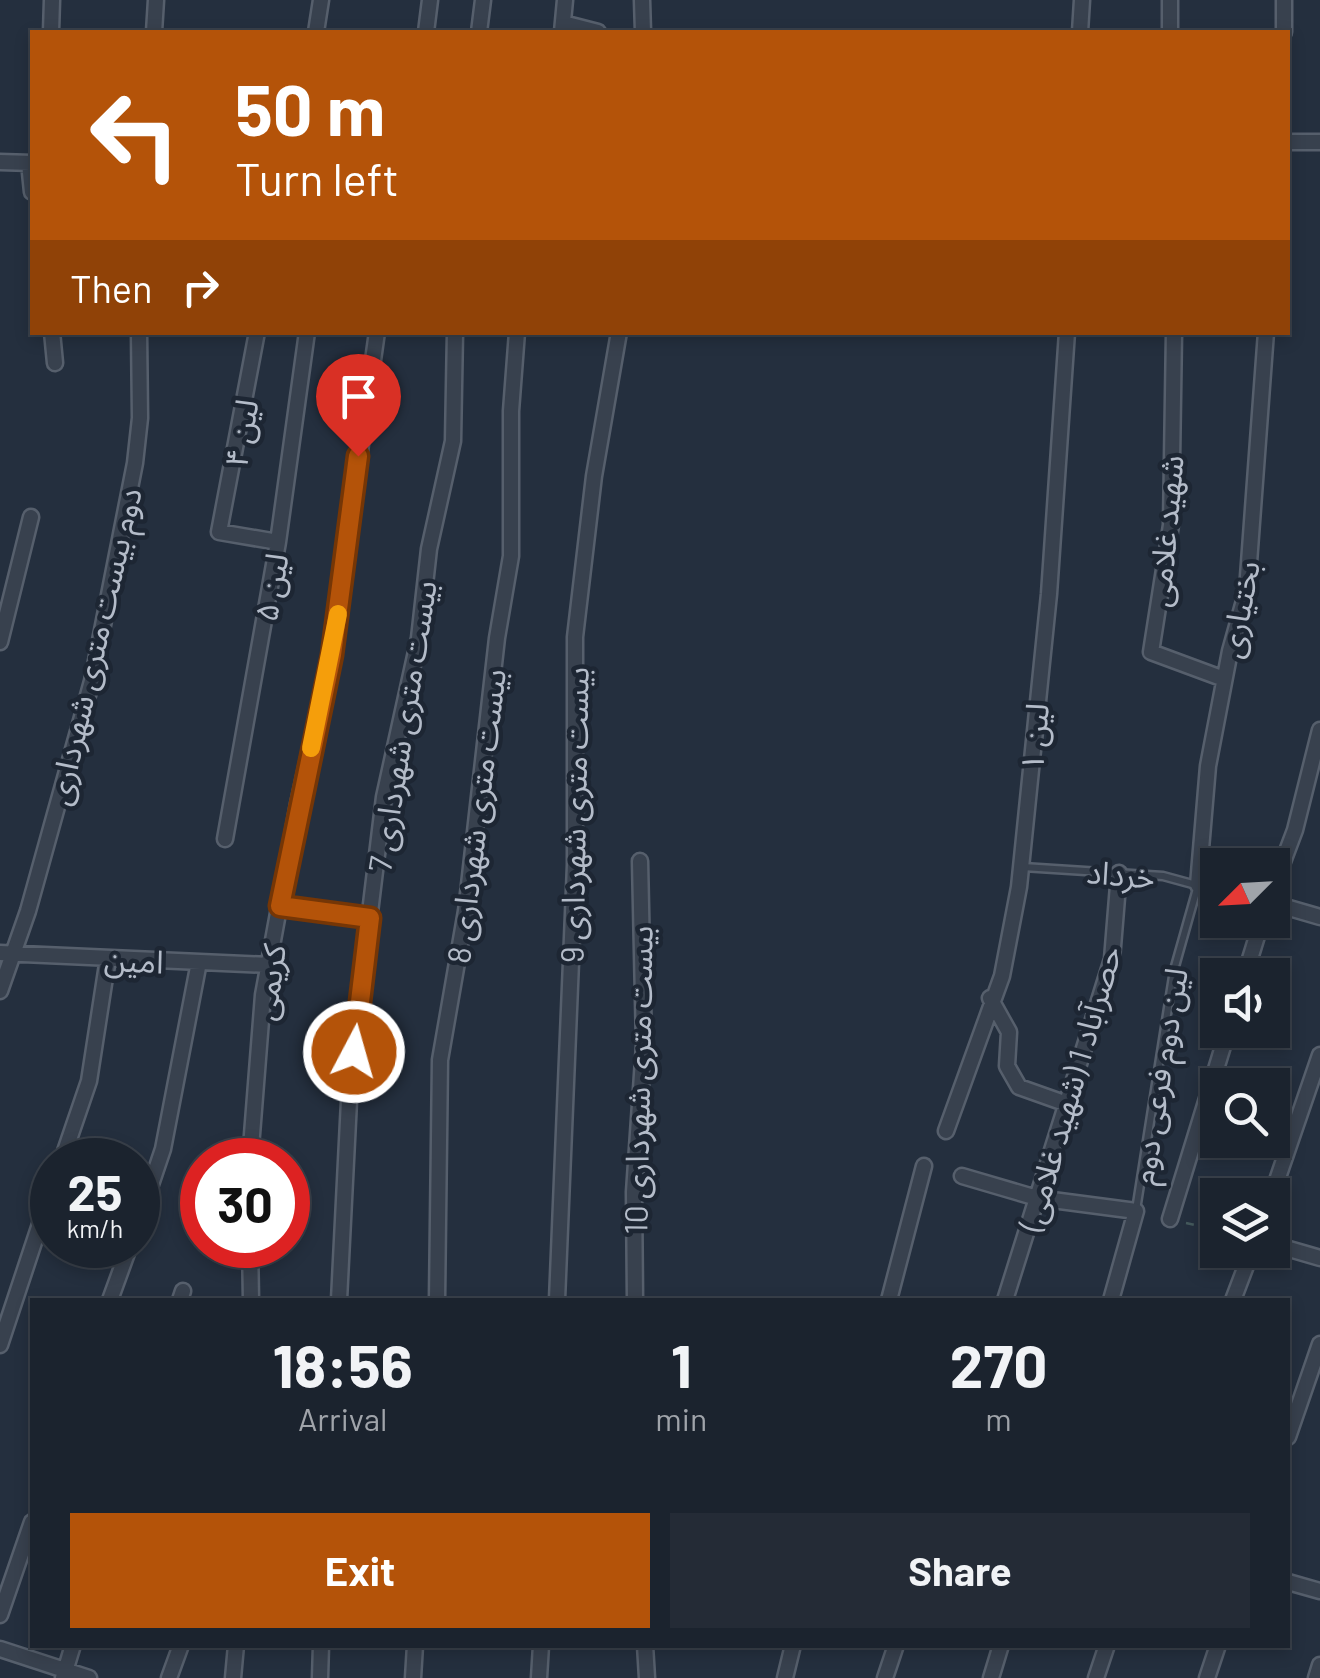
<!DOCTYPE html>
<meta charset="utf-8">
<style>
body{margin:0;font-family:Barlow,"Noto Sans Arabic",sans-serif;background:#242b36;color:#f1f3f6;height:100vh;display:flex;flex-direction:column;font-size:38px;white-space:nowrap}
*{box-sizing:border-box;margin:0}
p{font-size:32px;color:#a0a4aa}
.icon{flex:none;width:55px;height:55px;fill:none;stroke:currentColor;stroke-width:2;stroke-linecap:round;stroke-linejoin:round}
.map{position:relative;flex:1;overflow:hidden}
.details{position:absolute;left:30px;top:1298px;width:1260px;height:350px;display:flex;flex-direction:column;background:#1b232e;border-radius:0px;box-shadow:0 5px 15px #0003,0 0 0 2px #39404a}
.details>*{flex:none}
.banner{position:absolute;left:30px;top:30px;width:1260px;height:305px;border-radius:0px;box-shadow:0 5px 15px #0003,0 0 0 2px #39404a;background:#b45309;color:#fff;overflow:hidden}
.needle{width:65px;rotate:246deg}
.buttons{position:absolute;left:1200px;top:848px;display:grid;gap:20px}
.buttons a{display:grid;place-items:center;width:90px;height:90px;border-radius:0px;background:#1b232e;box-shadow:0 5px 15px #0003,0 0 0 2px #39404a;font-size:50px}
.speed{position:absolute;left:30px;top:1138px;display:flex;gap:20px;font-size:50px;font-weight:700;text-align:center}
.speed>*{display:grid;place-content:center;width:130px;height:130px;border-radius:50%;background:#1b232e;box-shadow:0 5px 15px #0003,0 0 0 2px #39404a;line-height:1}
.speed small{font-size:25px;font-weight:400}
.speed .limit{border:15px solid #d22;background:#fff;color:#111}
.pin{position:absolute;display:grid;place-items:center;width:85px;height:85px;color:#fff;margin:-102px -42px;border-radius:50% 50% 50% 0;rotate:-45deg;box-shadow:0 0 10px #0007}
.pin .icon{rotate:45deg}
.me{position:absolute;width:110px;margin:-55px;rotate:6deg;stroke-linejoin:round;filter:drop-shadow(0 0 8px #0008)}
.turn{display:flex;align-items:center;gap:35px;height:210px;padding:0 40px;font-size:45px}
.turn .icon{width:130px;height:130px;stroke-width:2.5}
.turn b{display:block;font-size:70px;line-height:85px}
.then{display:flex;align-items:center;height:95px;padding:0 40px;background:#0003;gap:20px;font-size:38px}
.eta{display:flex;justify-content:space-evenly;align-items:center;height:170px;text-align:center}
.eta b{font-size:60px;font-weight:700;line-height:70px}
.button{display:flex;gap:20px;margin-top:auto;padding:20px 40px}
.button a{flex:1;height:115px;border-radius:0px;background:#b45309;color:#fff;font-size:40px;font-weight:700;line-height:115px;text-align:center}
.button a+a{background:#242b36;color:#f1f3f6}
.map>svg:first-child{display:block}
</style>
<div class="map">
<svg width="1320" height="1678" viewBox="0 0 1320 1678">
<rect width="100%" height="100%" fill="#242f3e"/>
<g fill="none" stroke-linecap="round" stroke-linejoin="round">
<defs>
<path id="lane" d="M1023 867 1163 876 1218 891
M1136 1210 1174 970 1198 885"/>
<path id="street" d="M642 0 643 32
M563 23 598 32
M51 32 52 0
M154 32 156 0
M316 32 321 0
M426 32 430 0
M479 32 483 0
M562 32 565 0
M1080 32 1082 0
M1170 32V0
M1284 32V0
M1288 142H1320
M0 162 32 163
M29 163 32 192
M52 332 55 363
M257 332 219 532 278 542
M1174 332 1171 525 1151 652 1224 679
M0 642 31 517
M225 839 278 542 307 332
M1198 885 1208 766 1230 651 1247 590 1266 332
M1272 891 1295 830 1320 730
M1272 903 1320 917
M280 906 371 919
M0 953 269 965
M1245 975 1262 920
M0 991 28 911 92 681 135 463 140 418 139 332
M990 998 1009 1032 1007 1066 1019 1087 1067 1104
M946 1131 1002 976 1019 887 1049 594 1067 332
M62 1160 89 1081 108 958
M250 1160 263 995 298 804 331 655 377 332
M962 1176 1037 1198 1136 1211 1111 1300
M1272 1195 1320 1055
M1170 1219 1228 1030
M138 1223 163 1149 199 962
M1272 1244 1320 1258
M250 1245 251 1300
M110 1300 130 1245
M180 1300 183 1291
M339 1300 350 1081 364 962 384 797 419 638 429 549 453 441 455 332
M437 1300 440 1060 466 911 497 638 511 556V411L517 332
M557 1300 575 865V637L594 476 619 332
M635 1300 634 1192 644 1045 640 861
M889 1300 924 1166
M1005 1300 1112 959 1119 873
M1233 1300 1252 1250
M0 1345 52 1188
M1288 1437 1320 1344
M1288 1582 1320 1591
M0 1615 32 1522
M645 1645 647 1678
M0 1649 89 1678
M63 1678 73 1645
M169 1678 181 1645
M233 1678 236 1645
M320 1678 321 1645
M413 1678 415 1645
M539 1678 541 1645
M785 1678 793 1645
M885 1678 896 1645
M991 1678 1001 1645
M1096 1678 1107 1645
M1207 1678 1218 1645
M1316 1678 1320 1665"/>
</defs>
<use href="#lane" stroke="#565f6c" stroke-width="11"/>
<use href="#street" stroke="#565f6c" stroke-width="19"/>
<path stroke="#44595c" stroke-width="2.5" stroke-dasharray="8 8" stroke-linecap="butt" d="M1186 1223 1218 1230"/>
<use href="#lane" stroke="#38414e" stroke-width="6"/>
<use href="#street" stroke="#38414e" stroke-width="14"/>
</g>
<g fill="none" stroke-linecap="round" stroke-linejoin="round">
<defs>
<path id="route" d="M354 1052 370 918 280 906 332 655 358 456"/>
</defs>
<use href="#route" stroke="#753606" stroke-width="25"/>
<use href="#route" stroke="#b45309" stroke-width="18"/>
<path stroke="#f59e0b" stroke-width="18" d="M311 748 338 614"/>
</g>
<g text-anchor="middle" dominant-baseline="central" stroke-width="9" stroke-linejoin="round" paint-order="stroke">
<g font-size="32" fill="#b4bcc9" stroke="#1d2633">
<text transform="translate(240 433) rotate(-80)">لین ۴</text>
<text transform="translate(1164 531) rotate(-85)">شهید غلامی</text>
<text transform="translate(270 587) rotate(-80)">لین ۵</text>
<text transform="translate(1238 609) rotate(-79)">بختیاری</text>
<text transform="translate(93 646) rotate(-77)">دوم بیست متری شهرداری</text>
<text transform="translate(401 726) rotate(-81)">بیست متری شهرداری 7</text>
<text transform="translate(1033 737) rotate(-85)">لین ۱</text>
<text transform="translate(573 815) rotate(-89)">بیست متری شهرداری 9</text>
<text transform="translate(475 816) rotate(-83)">بیست متری شهرداری 8</text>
<text transform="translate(1121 873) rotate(5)">خرداد</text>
<text transform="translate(134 959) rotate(3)">امین</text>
<text transform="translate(268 982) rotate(-82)">کریمی</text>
<text transform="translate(1158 1076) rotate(-81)">لین دوم فرعی دوم</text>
<text transform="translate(637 1080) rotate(-89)">بیست متری شهرداری 10</text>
<text transform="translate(1069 1088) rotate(-74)">حصرآباد 1 (شهید غلامی)</text>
</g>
</g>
</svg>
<div class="buttons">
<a><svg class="needle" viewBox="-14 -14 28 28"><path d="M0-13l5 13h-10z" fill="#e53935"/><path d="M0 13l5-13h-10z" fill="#a0a4aa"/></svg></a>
<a><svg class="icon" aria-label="sound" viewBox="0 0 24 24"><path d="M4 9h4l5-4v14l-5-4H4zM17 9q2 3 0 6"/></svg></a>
<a><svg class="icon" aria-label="search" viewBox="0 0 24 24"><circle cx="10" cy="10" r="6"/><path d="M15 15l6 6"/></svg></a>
<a><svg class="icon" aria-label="layers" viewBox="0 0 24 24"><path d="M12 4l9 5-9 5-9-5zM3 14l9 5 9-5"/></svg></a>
</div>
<div class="speed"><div>25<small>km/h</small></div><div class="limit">30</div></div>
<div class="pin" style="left:358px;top:456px;background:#d93025"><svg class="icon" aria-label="arrive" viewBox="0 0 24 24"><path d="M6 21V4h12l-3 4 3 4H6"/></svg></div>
<svg class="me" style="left:354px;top:1052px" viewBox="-20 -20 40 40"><circle r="17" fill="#b45309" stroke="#fff" stroke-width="3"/><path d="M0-11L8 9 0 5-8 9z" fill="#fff"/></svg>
<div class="banner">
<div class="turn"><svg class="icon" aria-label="left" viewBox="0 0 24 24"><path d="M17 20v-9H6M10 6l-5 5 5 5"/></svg><div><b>50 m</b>Turn left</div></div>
<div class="then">Then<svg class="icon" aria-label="right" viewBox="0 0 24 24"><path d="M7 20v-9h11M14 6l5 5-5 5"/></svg></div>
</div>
<section class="details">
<div class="eta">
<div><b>18:56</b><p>Arrival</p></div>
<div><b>1</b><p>min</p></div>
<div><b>270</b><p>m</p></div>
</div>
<div class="button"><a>Exit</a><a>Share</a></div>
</section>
</div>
